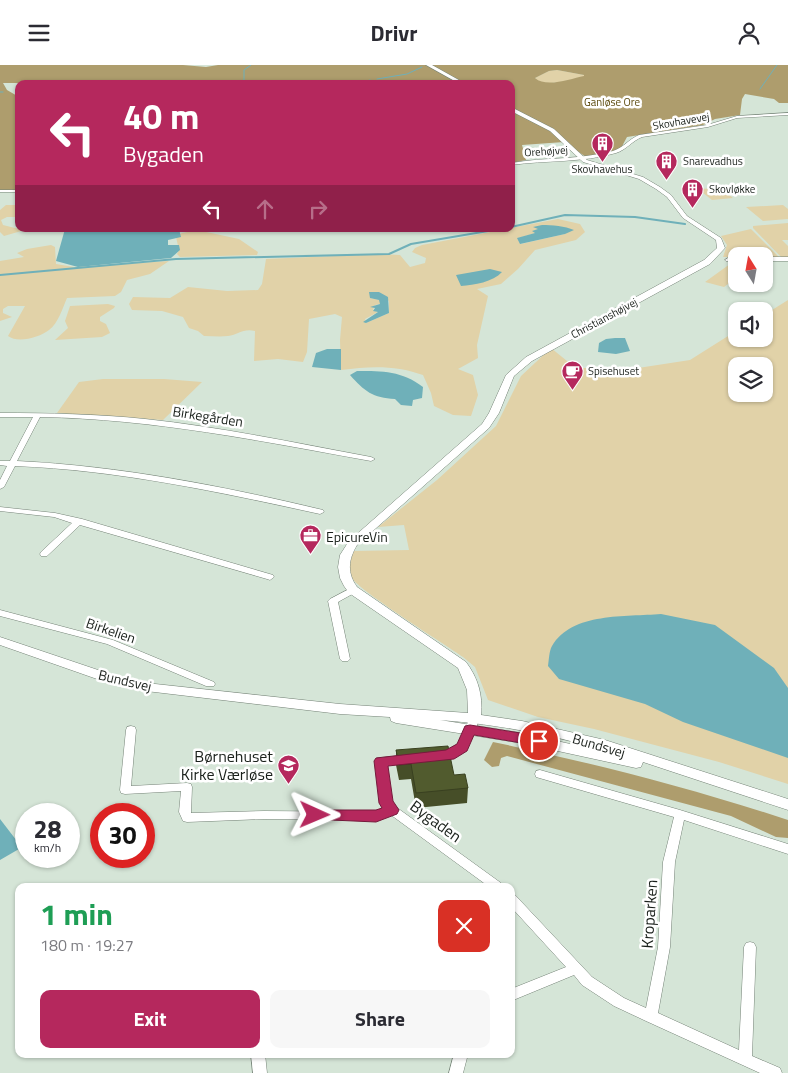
<!DOCTYPE html>
<meta charset="utf-8">
<style>
body{margin:0;font-family:"Titillium Web",sans-serif;background:#f7f7f7;color:#2b2b33;height:100vh;display:flex;flex-direction:column;font-size:19px;white-space:nowrap}
*{box-sizing:border-box;margin:0}
p{font-size:16px;color:#7c7c81}
.icon{flex:none;width:28px;height:28px;fill:none;stroke:currentColor;stroke-width:2;stroke-linecap:round;stroke-linejoin:round}
.map{position:relative;flex:1;overflow:hidden}
.panel{position:absolute;left:15px;top:818px;width:500px;height:175px;display:flex;flex-direction:column;background:#fff;border-radius:10px;box-shadow:0 1px 4px #0004}
.panel>*{flex:none}
.top-card{position:absolute;left:15px;top:15px;width:500px;height:152px;border-radius:10px;box-shadow:0 1px 4px #0004;background:#b5285d;color:#fff;overflow:hidden}
.needle{width:32px;rotate:349deg}
.controls{position:absolute;left:728px;top:182px;display:grid;gap:10px}
.controls a{display:grid;place-items:center;width:45px;height:45px;border-radius:10px;background:#fff;box-shadow:0 1px 4px #0004;font-size:25px}
.speed{position:absolute;left:15px;top:738px;display:flex;gap:10px;font-size:25px;font-weight:700;text-align:center}
.speed>*{display:grid;place-content:center;width:65px;height:65px;border-radius:50%;background:#fff;box-shadow:0 1px 4px #0004;line-height:1}
.speed small{font-size:12px;font-weight:400}
.speed .limit{border:8px solid #d22;background:#fff;color:#111}
.pin{position:absolute;display:grid;place-items:center;width:42px;height:42px;color:#fff;margin:-21px;border:2px solid #fff;border-radius:50%;box-shadow:0 1px 5px #0007}
.me{position:absolute;width:55px;margin:-28px;rotate:91deg;stroke-linejoin:round;filter:drop-shadow(0 0 4px #0008)}
.turn{display:flex;align-items:center;gap:18px;height:105px;padding:0 25px;font-size:22px}
.turn .icon{width:65px;height:65px;stroke-width:2.5}
.turn b{display:block;font-size:35px;line-height:42px}
.lanes{display:flex;align-items:center;height:48px;padding:0 25px;background:#0003;justify-content:center;gap:25px;direction:ltr}
.lanes .off{opacity:.35}
.round{display:grid;place-items:center;flex:none;width:52px;height:52px;border-radius:10px;background:#f7f7f7}
.summary{display:flex;align-items:center;justify-content:space-between;height:85px;padding:0 25px}
h1{font-size:30px;font-weight:700;line-height:38px;color:#1e9e55}
.cta{display:flex;gap:10px;margin-top:auto;padding:10px 25px}
.cta a{flex:1;height:58px;border-radius:10px;background:#b5285d;color:#fff;font-size:20px;font-weight:700;line-height:58px;text-align:center}
.cta a+a{background:#f7f7f7;color:#2b2b33}
header{display:flex;justify-content:space-between;align-items:center;height:65px;padding:0 25px;background:#fff;font-size:22px;font-weight:700}
.map>svg:first-child{display:block}
</style>
<header><svg class="icon" aria-label="menu" viewBox="0 0 24 24"><path d="M4 6h16M4 12h16M4 18h16"/></svg>Drivr<svg class="icon" aria-label="person" viewBox="0 0 24 24"><circle cx="12" cy="8" r="4"/><path d="M4 21q1-7 8-7t8 7"/></svg></header>
<div class="map">
<svg width="788" height="1008" viewBox="0 0 788 1008">
<rect width="100%" height="100%" fill="#d5e5d7"/>
<path fill="#e1d2a8" fill-rule="evenodd" d="M557 5 584 10V12C570 14 545 24 535 13L549 6Z
M720 123 733 133 712 135 698 124Z
M6 140H19V152H7L1 155 3 160 23 165 28 164 4 171 0 167V145Z
M783 140 788 144V154L763 156 746 142Z
M558 154 580 159 585 167 576 175 535 185 518 204 501 219 477 224 488 231 477 280 478 293 458 304 473 310 478 330 471 351 453 350 434 341 431 328 423 310C396 300 370 301 341 305L340 275 342 252 335 249 309 254 307 287 303 297 278 294 254 296 255 266C243 263 238 270 228 271 220 272 212 271 204 271L198 266 189 263 183 252 162 246 132 245 129 239 133 232 170 233 188 222 227 226 258 225 262 219 266 194 380 189 400 190 410 202 425 198 426 193 412 187 415 183 422 180ZM542 160C551 160 560 164 569 163L565 169 521 179 518 173 536 168ZM379 227 389 236V248L366 258 365 254 378 247 373 245 375 240 380 239V235L370 233Z
M788 158V175H782L788 181V192H781L753 163V161Z
M751 164 779 192H723L727 180 721 171Z
M197 165 239 174 258 187 257 190 180 192 177 189 179 185 176 172 182 168Z
M51 180 55 182 56 199 74 202 169 196 150 209 127 215 121 227 115 231 67 233C63 242 58 259 49 265 40 272 18 279 8 271L25 241H8L3 244V248L12 252 0 256V196L24 192 17 188 27 184Z
M730 199 736 201V213L724 222 705 217Z
M788 235V719L719 697 594 664 538 652 488 635 475 602 463 592C446 580 358 525 352 513 347 503 350 496 353 486L409 485 404 460 378 462 437 415 496 361 521 311 551 283 567 296 583 303H638L690 295 736 266V274H764V250ZM736 301H764V329H736Z
M108 239 115 241 114 243 100 252V256L106 259 110 268 102 272 55 275 68 263 65 256 70 241Z
M103 314H164L202 317 163 355 57 348 79 317Z"/>
<path fill="#ae9d6d" fill-rule="evenodd" d="M0 0H183L206 2 218 0H788V38H779L774 34 745 29 742 34 740 50 715 54 703 60 627 72 620 85 586 92 564 77 522 80 526 95 511 98V19L3 18 7 25 19 32V126L0 125ZM557 5 584 10V11C570 14 546 23 535 13L549 6Z
M493 677C593 698 691 723 788 755V773L776 772 731 751 507 691 501 693 499 701 492 702 484 695Z"/>
<path fill="#6fb0b9" d="M542 160C552 160 565 161 574 165L565 169 520 179 517 173 535 168 532 166 538 164 533 162Z
M65 164H179L181 172 168 175V180H179L180 185 171 193 78 202 56 196Z
M490 204 502 207C493 217 474 220 461 221L456 210Z
M369 227H379L388 232 389 248 366 258 363 257 378 247 373 246 375 243 370 242 380 239 379 235 370 233Z
M615 273H625L630 286 616 289 598 287 599 278 606 274Z
M327 284H341V305L312 302 316 288Z
M357 306C383 306 402 306 423 322L422 333 413 335 412 341 401 340 395 334C373 333 364 326 350 310Z
M661 549 715 560 774 603 788 623V693L683 657 645 639 559 614 548 601C549 595 549 586 552 581 572 547 626 552 661 549Z
M0 754 20 780 19 784 0 795Z"/>
<g fill="none" stroke-linecap="round" stroke-linejoin="round">
<path stroke="#6fb0b9" stroke-width="1" d="M377 14 407 9 422 2
M236 19 244 15V5L251 0
M356 19 370 15
M760 24 777 0
M0 27H3"/>
<path stroke="#6fb0b9" stroke-width="2" d="M511 162 565 150 635 152 685 159
M0 210 176 194 389 189 411 179 500 164"/>
<defs>
<path id="minor" d="M788 48V50L737 53 708 62 642 72C632 76 626 85 616 88 582 98 546 95 511 100V98C545 92 580 95 613 86 623 83 629 74 639 70L707 60 737 51Z
M0 125H19V127H0Z
M764 192H788V196H764Z
M728 193H736V197L726 196 725 195Z
M0 348C48 348 97 349 145 354 221 362 296 378 371 392L375 394 371 396C260 376 154 354 40 352L17 396C120 401 223 421 323 445L324 447 320 449C219 427 118 405 15 401L4 422 0 424V415L7 401 0 400V396H10L33 352H0Z
M0 442 55 448 82 454 273 510 274 512 270 515 267 514 80 460 47 491H41L40 489 41 487 72 458 54 452 0 446Z
M353 522 356 523 357 525 356 527 338 537 350 594 348 596H342L340 594 328 536 330 534Z
M0 545 113 575 214 617 215 619 214 621H206L107 579 0 551Z
M474 649 478 650 479 653C475 669 469 686 452 692 447 694 442 695 436 694L435 691 436 688C461 681 462 677 469 653L470 650Z
M131 661 135 662 136 665 131 721 187 718 191 719 192 722 191 748 264 746 375 747 384 743 380 738 376 696 377 693 407 690 411 691 412 694 411 697 387 699 391 737 396 742 501 818 503 821H488L391 750 376 755 264 754 187 757 183 756 179 747 181 726 125 729 121 728 120 725 126 665 127 662Z
M540 705 680 745 788 779V789L684 755 675 797 670 882 658 948 739 985 744 882 746 878 750 877 754 878 756 882 752 991 780 1003 782 1008H760L646 956 614 941 582 920 574 910 511 936V924L566 902 511 842V829L515 830 592 912 624 933 646 943 658 882 663 797 674 752 536 712 535 709 536 706Z
M251 989H265L267 1008H253Z
M454 989H468L463 1008H449Z"/>
<path id="tertiary" d="M426 0H432L466 19H460Z
M511 42 554 64 587 95 643 112 660 122 671 130 687 151 721 173 725 183 710 199 532 296 514 311 499 348 489 363 357 480C348 495 347 508 357 522L466 597C478 613 483 630 481 650L522 656 605 675 788 734V745L643 697 641 702 636 703 521 678 396 658 391 656 390 652 340 649 146 626 97 614 0 580V572L104 607 146 618 340 639 468 648 467 625 458 603 349 528 344 521 340 513 338 502 340 490 349 476 482 359 489 348 506 310 526 292 704 195 717 183 716 175 683 153 667 132 656 124 639 114 583 97 550 66 511 46ZM440 655C497 659 561 671 615 689L521 668Z"/>
</defs>
<use href="#minor" stroke="#758377" stroke-width="1"/>
<use href="#tertiary" stroke="#758377" stroke-width="1"/>
<use href="#minor" fill="#fff" fill-rule="evenodd"/>
<use href="#tertiary" fill="#fff" fill-rule="evenodd"/>
</g>
<path fill="#464e28" d="M396 685 454 710 468 723 467 738 416 743 411 714 399 715 396 700Z"/>
<path fill="#515b2e" stroke="#394020" d="M448 681 454 710 465 709 468 723 416 728 411 699 399 700 396 685Z"/>
<path fill="#b5285d" stroke="#761a3c" d="M470 660 539 671 546 676 539 681 474 670 467 686 454 694 388 701 393 736 399 745 397 749 376 757 309 754 307 750 309 746 315 745H376L382 743 379 738 374 696 376 693 446 685 457 679 465 661Z"/>
<defs>
<symbol id="building-pin" viewBox="-11 -11 22 30"><path d="M0 17L-7.5 6A9.5 9.5 0 1 1 7.5 6Z" fill="#b5285d" stroke="#fff"/><path d="M-4-6H4V6H1V3H-1V6H-4ZM-2.5-4.3h1.7v1.8h-1.7ZM.8-4.3h1.7v1.8H.8ZM-2.5-1h1.7V.8h-1.7ZM.8-1h1.7V.8H.8Z" fill="#fff"/></symbol>
<symbol id="cafe-pin" viewBox="-11 -11 22 30"><path d="M0 17L-7.5 6A9.5 9.5 0 1 1 7.5 6Z" fill="#b5285d" stroke="#fff"/><path d="M-5.5-4.5H6V0H3Q3 3.5 0 3.5H-2.5Q-5.5 3.5-5.5 0ZM3-3.2v2h1.7v-2ZM-6 4.5H4V6H-6Z" fill="#fff"/></symbol>
<symbol id="office-pin" viewBox="-11 -11 22 30"><path d="M0 17L-7.5 6A9.5 9.5 0 1 1 7.5 6Z" fill="#b5285d" stroke="#fff"/><path d="M-6-3h4V-5.5h4V-3h4V5H-6ZM-1-4.5V-3h2v-1.5ZM-6 0V1H6V0Z" fill="#fff"/></symbol>
<symbol id="school-pin" viewBox="-11 -11 22 30"><path d="M0 17L-7.5 6A9.5 9.5 0 1 1 7.5 6Z" fill="#b5285d" stroke="#fff"/><path d="M0-5L7-2L0 1L-7-2ZM-4 1L0 2.5L4 1V4Q0 6-4 4Z" fill="#fff"/></symbol>
</defs>
<g fill-rule="evenodd">
<use href="#building-pin" x="590" y="66" width="25" height="34"/>
<use href="#building-pin" x="654" y="84" width="25" height="34"/>
<use href="#building-pin" x="680" y="112" width="25" height="34"/>
<use href="#cafe-pin" x="560" y="294" width="25" height="34"/>
<use href="#office-pin" x="298" y="458" width="25" height="34"/>
<use href="#school-pin" x="276" y="688" width="25" height="34"/>
</g>
<g text-anchor="middle" dominant-baseline="central" stroke-width="5" stroke-linejoin="round" paint-order="stroke">
<g font-size="11" fill="#5c4a0e" stroke="#fff">
<text x="612" y="37">Ganløse Ore</text>
</g>
<g font-size="11" fill="#1a201b" stroke="#fff">
<text transform="translate(681 56) rotate(-10)">Skovhavevej</text>
<text transform="translate(546 86) rotate(-4)">Orehøjvej</text>
<text transform="translate(604 253) rotate(-28)">Christianshøjvej</text>
</g>
<g font-size="11" fill="#1a201b" stroke="#fff" text-anchor="start">
<text x="683" y="96">Snarevadhus</text>
<text x="602" y="104" text-anchor="middle">Skovhavehus</text>
<text x="709" y="124">Skovløkke</text>
<text x="588" y="306">Spisehuset</text>
</g>
<g font-size="14" fill="#1a201b" stroke="#fff">
<text transform="translate(208 351) rotate(9)">Birkegården</text>
<text transform="translate(111 565) rotate(19)">Birkelien</text>
<text transform="translate(125 615) rotate(13)">Bundsvej</text>
<text transform="translate(599 680) rotate(16)">Bundsvej</text>
</g>
<g font-size="14" fill="#1a201b" stroke="#fff" text-anchor="start">
<text x="326" y="471">EpicureVin</text>
</g>
<g font-size="16" fill="#1a201b" stroke="#fff" text-anchor="end">
<text x="273" y="691">Børnehuset<tspan x="273" dy="18">Kirke Værløse</tspan></text>
</g>
<g font-size="16" fill="#1a201b" stroke="#fff">
<text transform="translate(436 756) rotate(36)">Bygaden</text>
<text transform="translate(649 849) rotate(-86)">Kroparken</text>
</g>
</g>
</svg>
<div class="controls">
<a><svg class="needle" viewBox="-14 -14 28 28"><path d="M0-13l5 13h-10z" fill="#e53935"/><path d="M0 13l5-13h-10z" fill="#7c7c81"/></svg></a>
<a><svg class="icon" aria-label="sound" viewBox="0 0 24 24"><path d="M4 9h4l5-4v14l-5-4H4zM17 9q2 3 0 6"/></svg></a>
<a><svg class="icon" aria-label="layers" viewBox="0 0 24 24"><path d="M12 4l9 5-9 5-9-5zM3 14l9 5 9-5"/></svg></a>
</div>
<div class="speed"><div>28<small>km/h</small></div><div class="limit">30</div></div>
<div class="pin" style="left:539px;top:676px;background:#d93025"><svg class="icon" aria-label="arrive" viewBox="0 0 24 24"><path d="M6 21V4h12l-3 4 3 4H6"/></svg></div>
<svg class="me" style="left:315px;top:750px" viewBox="-20 -20 40 40"><path d="M0-17L14 15 0 8-14 15z" fill="#b5285d" stroke="#fff" stroke-width="4"/></svg>
<div class="top-card">
<div class="turn"><svg class="icon" aria-label="left" viewBox="0 0 24 24"><path d="M17 20v-9H6M10 6l-5 5 5 5"/></svg><div><b>40 m</b>Bygaden</div></div>
<div class="lanes"><svg class="icon" aria-label="left" viewBox="0 0 24 24"><path d="M17 20v-9H6M10 6l-5 5 5 5"/></svg><svg class="icon off" aria-label="ahead" viewBox="0 0 24 24"><path d="M12 20V5M6 11l6-6 6 6"/></svg><svg class="icon off" aria-label="right" viewBox="0 0 24 24"><path d="M7 20v-9h11M14 6l5 5-5 5"/></svg></div>
</div>
<section class="panel">
<div class="summary"><div><h1>1 min</h1><p>180 m · 19:27</p></div><a class="round" style="background:#d93025;color:#fff"><svg class="icon" aria-label="close" viewBox="0 0 24 24"><path d="M6 6l12 12M18 6L6 18"/></svg></a></div>
<div class="cta"><a>Exit</a><a>Share</a></div>
</section>
</div>
